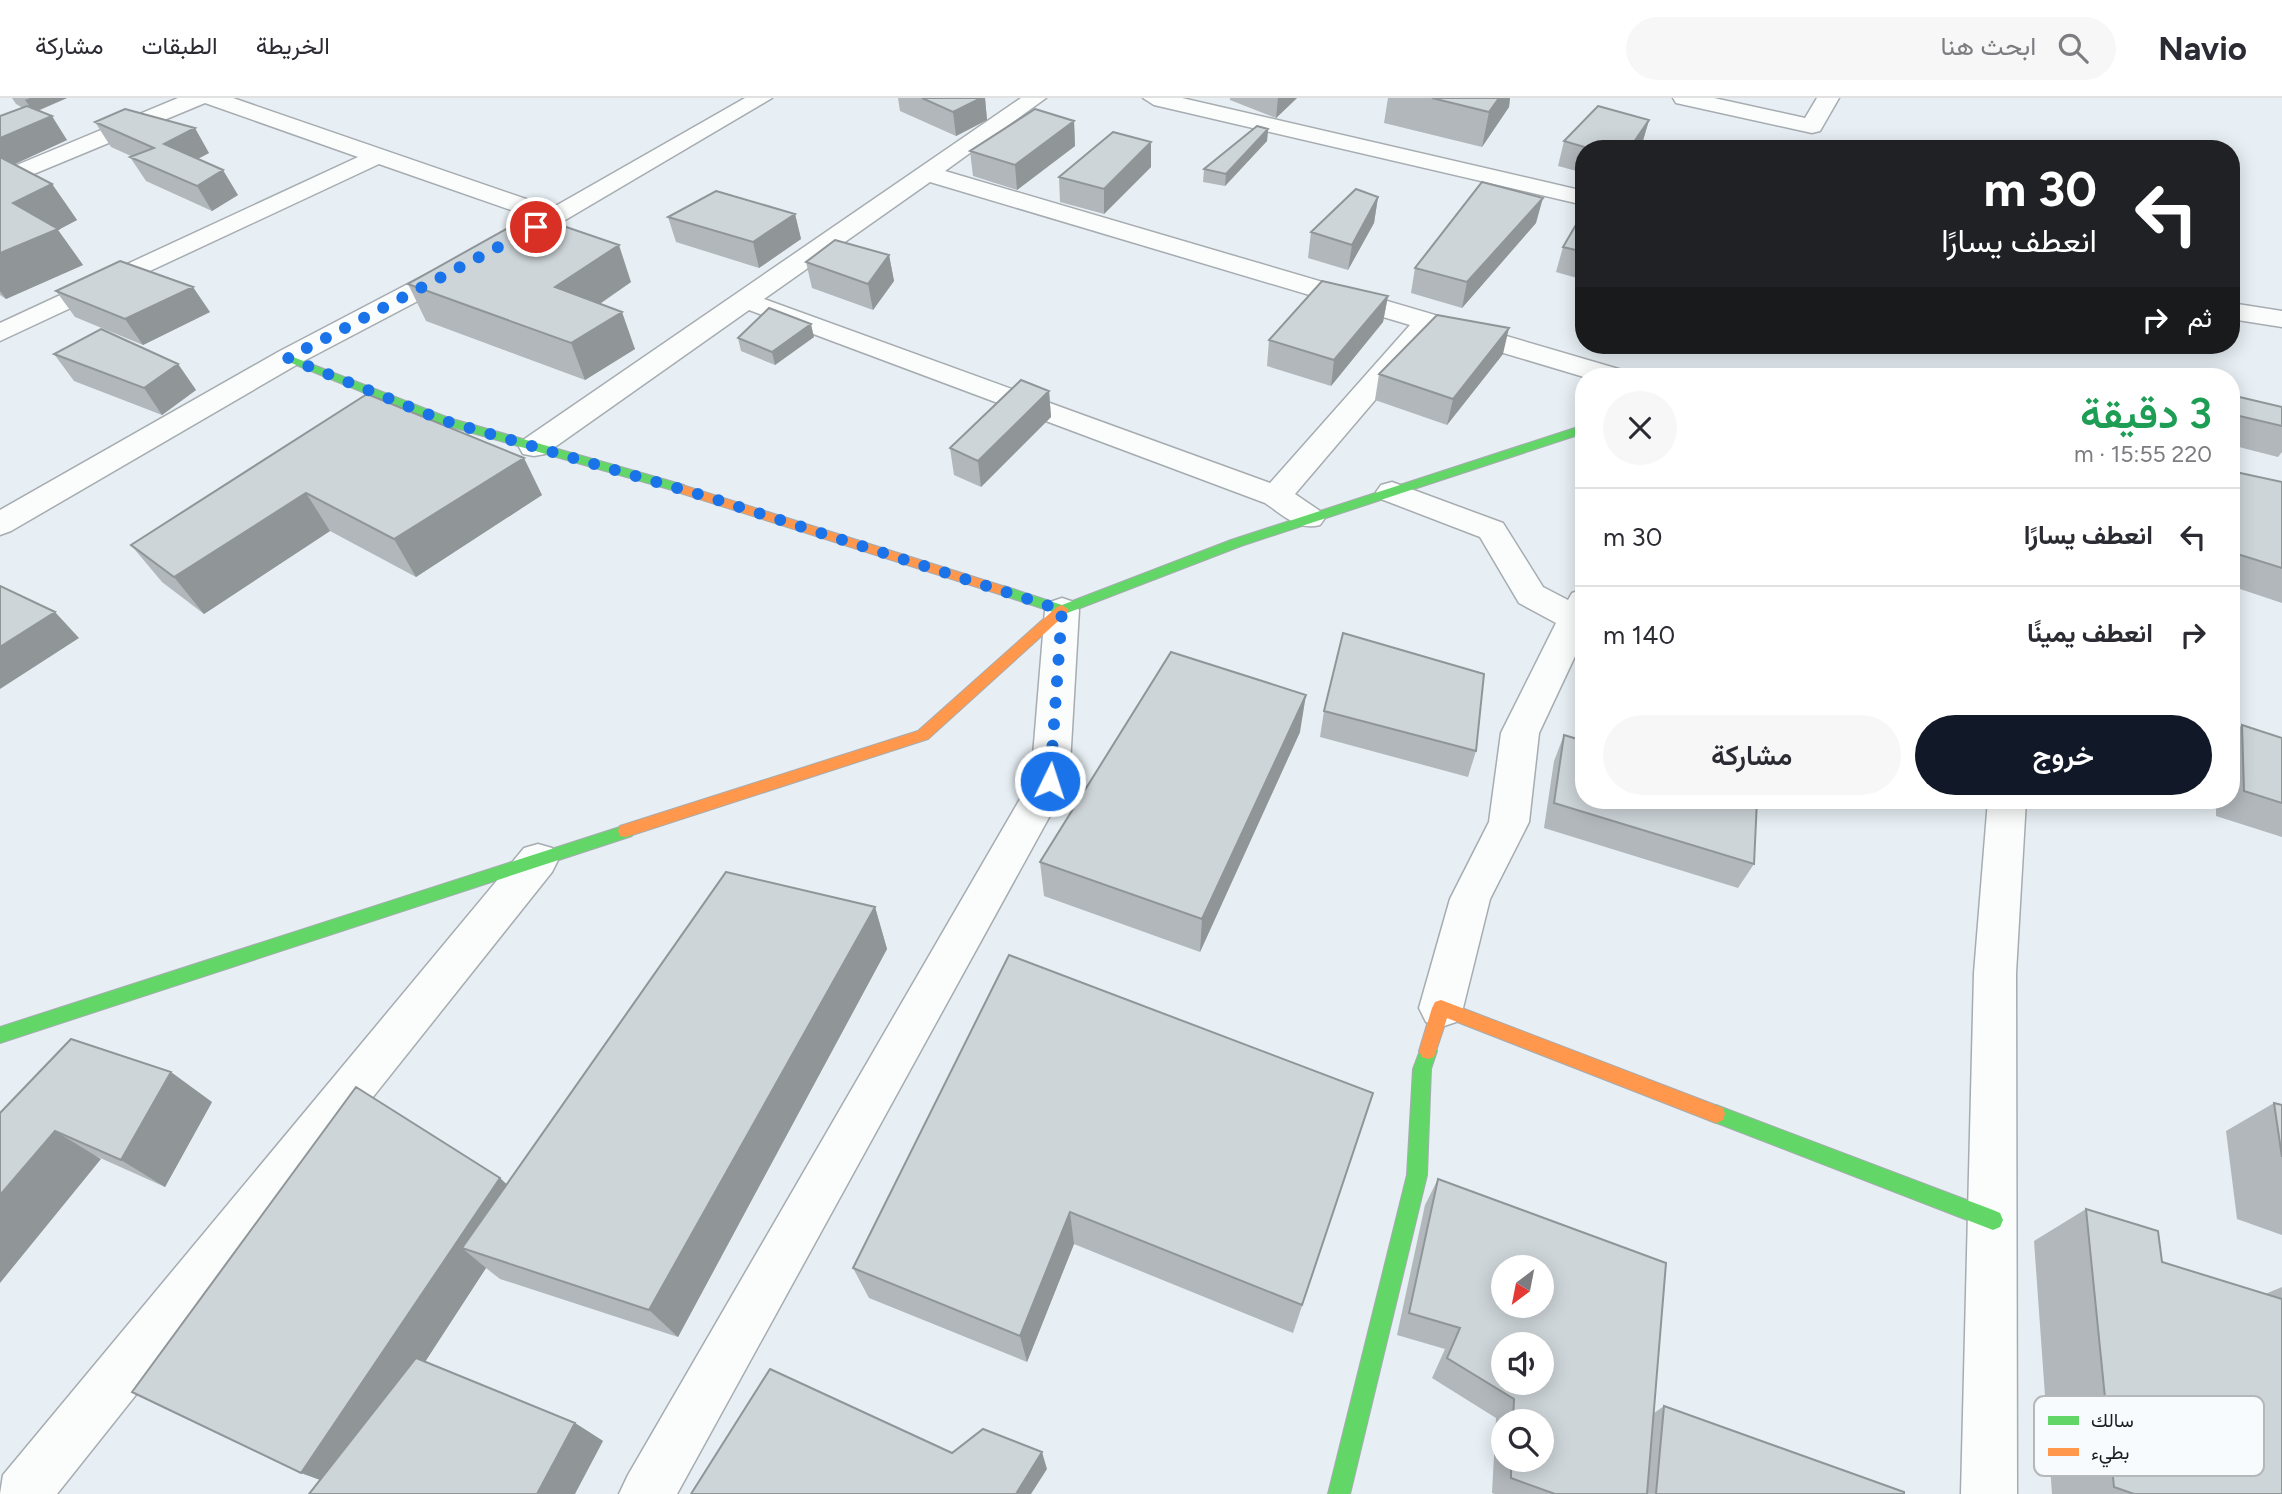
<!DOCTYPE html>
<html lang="ar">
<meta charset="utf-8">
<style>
body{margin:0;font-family:Figtree,Vazirmatn,sans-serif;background:#f7f7f7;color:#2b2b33;direction:rtl;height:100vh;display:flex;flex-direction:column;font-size:26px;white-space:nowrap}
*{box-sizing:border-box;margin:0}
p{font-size:23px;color:#7c7c81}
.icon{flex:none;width:38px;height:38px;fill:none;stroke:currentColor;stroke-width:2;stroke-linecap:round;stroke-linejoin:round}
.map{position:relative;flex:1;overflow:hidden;direction:ltr}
.panel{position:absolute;left:1575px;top:270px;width:665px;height:441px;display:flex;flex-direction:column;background:#fff;border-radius:28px;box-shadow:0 4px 18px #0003;direction:rtl}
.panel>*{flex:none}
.guide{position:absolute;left:1575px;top:42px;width:665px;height:214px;border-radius:28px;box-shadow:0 4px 18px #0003;direction:rtl;background:#202124;color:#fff;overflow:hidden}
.needle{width:46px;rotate:212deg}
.controls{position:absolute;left:1491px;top:1157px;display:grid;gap:14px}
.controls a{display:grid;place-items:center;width:63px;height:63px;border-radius:50%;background:#fff;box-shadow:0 4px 18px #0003;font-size:35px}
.pin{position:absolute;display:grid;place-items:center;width:60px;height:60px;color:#fff;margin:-30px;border:4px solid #fff;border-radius:50%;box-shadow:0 2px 7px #0007}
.me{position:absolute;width:77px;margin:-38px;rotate:4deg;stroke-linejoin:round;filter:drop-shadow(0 0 5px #0008)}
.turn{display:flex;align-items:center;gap:24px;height:147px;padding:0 28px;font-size:32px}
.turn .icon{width:91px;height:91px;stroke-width:2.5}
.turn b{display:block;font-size:49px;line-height:60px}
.then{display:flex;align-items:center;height:66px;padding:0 28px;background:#0003;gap:14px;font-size:26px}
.round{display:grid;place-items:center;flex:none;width:74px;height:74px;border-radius:37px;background:#f7f7f7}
.overview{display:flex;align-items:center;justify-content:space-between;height:119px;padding:0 28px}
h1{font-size:42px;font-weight:600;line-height:52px;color:#1e9e55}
.cta{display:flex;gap:14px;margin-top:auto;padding:14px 28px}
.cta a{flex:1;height:80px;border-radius:42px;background:#111827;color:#fff;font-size:28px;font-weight:600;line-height:80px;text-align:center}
.cta a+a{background:#f7f7f7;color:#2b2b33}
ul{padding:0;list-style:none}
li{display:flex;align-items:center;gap:21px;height:98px;padding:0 28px;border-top:2px solid #e1e1e2}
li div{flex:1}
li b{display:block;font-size:26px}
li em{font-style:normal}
header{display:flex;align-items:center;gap:42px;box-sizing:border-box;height:98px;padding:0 35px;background:#fff;border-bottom:2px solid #e1e1e2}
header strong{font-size:33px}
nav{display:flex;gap:38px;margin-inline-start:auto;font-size:24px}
.search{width:490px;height:63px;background:#f7f7f7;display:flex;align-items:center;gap:18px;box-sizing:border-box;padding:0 24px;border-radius:38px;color:#7c7c81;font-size:26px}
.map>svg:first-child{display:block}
</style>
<header>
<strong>Navio</strong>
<div class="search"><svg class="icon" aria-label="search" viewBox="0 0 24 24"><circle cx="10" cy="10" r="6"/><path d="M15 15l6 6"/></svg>ابحث هنا</div>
<nav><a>الخريطة</a><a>الطبقات</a><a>مشاركة</a></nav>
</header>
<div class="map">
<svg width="2282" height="1396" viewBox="0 0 2282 1396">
<rect width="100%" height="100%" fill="#e7eff4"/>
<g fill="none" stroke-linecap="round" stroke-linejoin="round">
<defs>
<path id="street" d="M178 0H233L552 110 745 0H772L511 154 298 266 11 433 0 437V412L278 254 534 120 379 66 0 243V225L358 59 205 5 0 90V74Z
M1021 0H1046L945 73 1622 272 1626 278 1584 279 1433 234 1295 396 1320 413 1325 420 1320 427C1298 433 1283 417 1265 405L749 212 545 356 534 358 523 356 519 349 523 342ZM930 84 1410 227 1270 385 764 201Z
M1143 0H1182L1584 93V107L1154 7Z
M1673 0H1714L1805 20 1817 0H1839L1820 33 1812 35 1676 5Z
M2231 205 2282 213V229L2231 221Z
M1392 384 1503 425 1543 489 1568 502 1572 495 1584 491V539L1539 635 1529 724 1490 801 1463 910 1456 924 1441 929 1426 924 1419 910 1450 801 1489 724 1501 635 1556 525 1519 505 1480 439 1381 401 1376 394 1381 387Z
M1062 500 1074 504 1079 512 1069 683 677 1396H619L628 1377 1031 682 1045 512 1050 504Z
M1988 702H2026L2016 875 2017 1396H1961L1974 875Z
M538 746 552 750 558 762 552 774 57 1396H0L3 1377 524 750Z"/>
<path id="fast" d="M288 257 449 320 684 387 685 390 679 394 441 326 284 262V258Z
M1584 327V335L1241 448 1062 517 999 496 997 493 1004 488 1062 507 1231 442Z
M626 727 632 728 634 733 632 738 0 945V929Z
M1428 945 1434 947 1437 953 1431 971 1427 1077 1350 1396H1328L1407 1077 1413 971 1422 947Z
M1716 1007 1993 1112 2000 1115 2003 1122 2000 1129 1993 1132 1709 1022 1707 1016 1709 1010Z"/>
<path id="slow" d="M679 386 1009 490 1011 493 1009 496H999L674 393V387Z
M1062 507 1069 512 1067 515 928 641 626 739 620 738 618 733 620 728 918 633 1057 509Z
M1441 902 1723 1010 1725 1016 1723 1022 1716 1025 1447 920 1434 959 1428 961 1422 959 1419 953 1432 910 1435 904Z"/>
</defs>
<use href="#street" stroke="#a6acb0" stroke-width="3"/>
<use href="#fast" stroke="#a6acb0" stroke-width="2"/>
<use href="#slow" stroke="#a6acb0" stroke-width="2"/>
<use href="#street" fill="#fbfdfd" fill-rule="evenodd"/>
<use href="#fast" fill="#63d668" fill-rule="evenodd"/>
<use href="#slow" fill="#ff974d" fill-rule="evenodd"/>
</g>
<path fill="#b1b7bb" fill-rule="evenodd" d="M12 0H67L38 13 67 42 14 66 52 86 77 122 58 132 83 167 6 201 0 197V18L23 10 16 6Z
M898 0H985L987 22 956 38 900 13Z
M1230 0H1297L1276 20 1230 2Z
M1388 0H1510L1509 9 1482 49 1384 25Z
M1649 22 1642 46 1639 51H1584V75L1558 68 1564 43Z
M1074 23 1075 48 1017 92 973 78 970 53Z
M95 24 209 55 198 61 238 97 212 113 146 83 130 59 131 58 111 49Z
M1268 31 1267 43 1225 88 1203 84 1204 71Z
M1151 44V69L1104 116 1060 104 1059 79Z
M1378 99 1374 125 1348 172 1308 160 1311 134Z
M1584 113V182L1556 174 1563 149Z
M795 116 801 141 759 170 676 144 668 119Z
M1536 125 1462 210 1411 195 1415 170Z
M889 157 894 183 873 212 812 190 806 164Z
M631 184 600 206 635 251 585 282 426 223 408 186Z
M56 193 210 214 143 247 75 219Z
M1388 198 1383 224 1331 288 1267 268 1269 242Z
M814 239 775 267 741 253 738 240Z
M54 256 178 266 196 292 162 317 74 283Z
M1503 256 1447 327 1375 302 1379 276Z
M1049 293 1051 319 981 389 954 377 950 350Z
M367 296 542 397 416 479 330 433 204 516 162 484 131 447Z
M2231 297 2282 309V354L2278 359 2231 347Z
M2231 373 2282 384V505L2231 488Z
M1324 613 1476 653 1468 679 1320 639Z
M2242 627 2282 640V739L2216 718V702H2231V637Z
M1300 634 1200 854 1044 798 1040 764Z
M1564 637 1754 766 1738 790 1544 730 1554 663Z
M875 809 887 851 678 1239 500 1181 486 1170 425 1264 575 1325 603 1343 320 1382 301 1375 507 1086Z
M1373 995 1293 1235 1074 1146 1027 1264 869 1200 853 1170Z
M212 1004 165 1089 0 1015Z
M2274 1005 2282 1007V1137L2237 1121 2226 1033Z
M1438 1081 1654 1315 1664 1308 1904 1396H1495L1492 1395 1496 1320 1432 1280 1445 1251 1397 1237 1425 1107ZM1503 1323H1542V1362H1503Z
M2086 1111 2162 1164 2265 1196 2282 1189V1396H2052L2034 1143Z"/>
<path fill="#909598" d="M30 0H67L34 14 25 2Z
M981 0H985L987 22 956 38 953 14Z
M1278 0H1297L1276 20Z
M1499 0H1510L1509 9 1482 49 1489 14Z
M52 18 67 42 0 73V40Z
M1649 22 1642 46 1639 51H1629Z
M1074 23 1075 48 1017 92 1015 67Z
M195 30 209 55 178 71 164 46Z
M1268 31 1267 43 1225 88 1226 76Z
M1151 44V69L1104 116V91Z
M223 72 238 97 212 113 197 88Z
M52 86 77 122 58 132 83 167 6 201 0 193V155L13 105Z
M1378 99 1374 125 1348 172 1352 147Z
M1543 100 1536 125 1462 210 1467 184Z
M795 116 801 141 759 170 753 144Z
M619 147 631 184 570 226 555 189Z
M889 157 894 183 873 212 868 186Z
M193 189 210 214 143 247 125 221Z
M1388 198 1383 224 1331 288 1334 262Z
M622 214 635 251 585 282 571 245Z
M811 226 814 239 775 267 772 254Z
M1509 230 1503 256 1447 327 1453 301Z
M178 266 196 292 162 317 144 290Z
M1049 293 1051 319 981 389 978 363Z
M524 360 542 397 416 479 394 441Z
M306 395 330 433 204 516 174 479Z
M55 514 79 540 0 591V549Z
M1306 597 1300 634 1200 854 1202 821Z
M875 809 887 851 678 1239 649 1212Z
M171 974 212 1004 165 1089 121 1062Z
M55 1033 101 1061 0 1185V1097Z
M500 1080 528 1106 462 1150 486 1170 343 1390 301 1375Z
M1070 1114 1074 1146 1027 1264 1020 1238Z
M575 1325 603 1343 575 1396H537Z
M1042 1354 1047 1371 1031 1396H1016Z"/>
<path fill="#ced5d9" stroke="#909598" stroke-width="2" fill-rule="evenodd" d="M922 0H981L953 14Z
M1432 0H1499L1489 14Z
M27 8 52 18 0 40V18Z
M1598 8 1649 22 1629 51H1591L1564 43Z
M125 11 195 30 164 46 223 72 197 88 130 59 154 50 95 24Z
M1035 11 1074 23 1015 67 970 53Z
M1257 28 1268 31 1226 76 1204 71Z
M1113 34 1151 44 1104 91 1059 79Z
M0 59 52 86 13 105 58 131 0 155Z
M1482 84 1543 100 1467 184 1415 170Z
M1356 91 1378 99 1352 147 1311 134Z
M716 93 795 116 753 144 668 119Z
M1584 113V154L1563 149Z
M531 117 619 147 555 189 622 214 571 245 408 186Z
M835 142 889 157 868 186 806 164Z
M120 163 193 189 125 221 56 193Z
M1322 183 1388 198 1334 262 1269 242Z
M769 210 811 226 772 254 738 240Z
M1437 217 1509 230 1453 301 1379 276Z
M101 231 178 266 144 290 54 256Z
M1021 282 1049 293 978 363 950 350Z
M367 296 524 360 394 441 306 395 174 479 131 447Z
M2231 297 2282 309V328L2231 316Z
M2231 373 2282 384V470L2231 454Z
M0 488 55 514 0 549Z
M1343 535 1484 576 1476 653 1324 613Z
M1171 554 1306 597 1202 821 1040 764Z
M2242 627 2282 640V705L2244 693Z
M1564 637 1584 643V702H1757L1754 766 1554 705Z
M726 774 875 809 649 1212 462 1150Z
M1009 857 1373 995 1302 1207 1070 1114 1020 1238 853 1170Z
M71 941 171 974 121 1062 55 1033 0 1097V1015Z
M356 989 500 1080 301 1375 132 1294Z
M2274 1005 2282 1007V1059Z
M1438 1081 1666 1165 1647 1396H1555L1511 1380V1362H1542V1323H1513L1514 1301 1447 1260 1460 1230 1409 1215ZM1503 1169H1542V1208H1503ZM1503 1246H1542V1284H1503Z
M2086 1111 2158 1133 2162 1164 2282 1201V1396H2134L2114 1389Z
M416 1260 575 1325 537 1396H309Z
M770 1271 952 1355 983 1331 1042 1354 1016 1396H691Z
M1664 1308 1904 1394V1396H1656Z"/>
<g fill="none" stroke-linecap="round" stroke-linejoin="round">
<path stroke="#1a73e8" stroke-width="12" stroke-dasharray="0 21.6" d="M536 129 288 260 445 323 705 398 1062 512 1050 683"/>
</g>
<rect x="2034" y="1298" width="230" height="80" rx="10" fill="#f8fbfd" stroke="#b4b8ba" stroke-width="2"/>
<rect x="2048" y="1318" width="31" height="9" fill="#63d668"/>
<rect x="2048" y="1350" width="31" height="8" fill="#ff974d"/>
<g font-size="19" fill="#171c1f">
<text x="2091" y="1329">سالك</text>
<text x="2091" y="1361">بطيء</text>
</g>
</svg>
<div class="controls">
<a><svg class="needle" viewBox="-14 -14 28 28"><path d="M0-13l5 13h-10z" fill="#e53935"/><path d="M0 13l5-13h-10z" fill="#7c7c81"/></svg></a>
<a><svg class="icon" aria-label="sound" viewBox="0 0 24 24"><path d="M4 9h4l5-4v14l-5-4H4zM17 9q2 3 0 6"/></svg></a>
<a><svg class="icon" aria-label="search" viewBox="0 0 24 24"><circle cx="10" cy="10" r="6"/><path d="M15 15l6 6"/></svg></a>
</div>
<div class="pin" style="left:536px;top:129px;background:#d93025"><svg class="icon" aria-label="arrive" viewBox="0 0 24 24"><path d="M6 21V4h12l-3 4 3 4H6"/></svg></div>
<svg class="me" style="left:1050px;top:683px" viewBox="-20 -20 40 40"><circle r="17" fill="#1a73e8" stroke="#fff" stroke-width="3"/><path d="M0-11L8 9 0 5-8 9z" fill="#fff"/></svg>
<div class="guide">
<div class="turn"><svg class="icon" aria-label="left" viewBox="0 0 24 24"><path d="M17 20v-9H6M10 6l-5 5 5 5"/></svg><div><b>30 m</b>انعطف يسارًا</div></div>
<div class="then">ثم<svg class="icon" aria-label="right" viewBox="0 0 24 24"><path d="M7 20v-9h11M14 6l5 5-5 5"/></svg></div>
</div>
<section class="panel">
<div class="overview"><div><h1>3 دقيقة</h1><p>220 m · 15:55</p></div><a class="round"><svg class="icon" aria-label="close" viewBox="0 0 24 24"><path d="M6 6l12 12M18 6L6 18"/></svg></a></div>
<ul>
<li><svg class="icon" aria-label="left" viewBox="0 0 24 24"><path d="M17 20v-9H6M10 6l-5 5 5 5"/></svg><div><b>انعطف يسارًا</b></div><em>30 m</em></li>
<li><svg class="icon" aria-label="right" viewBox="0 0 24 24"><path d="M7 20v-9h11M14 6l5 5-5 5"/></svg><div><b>انعطف يمينًا</b></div><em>140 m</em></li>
</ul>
<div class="cta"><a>خروج</a><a>مشاركة</a></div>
</section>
</div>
